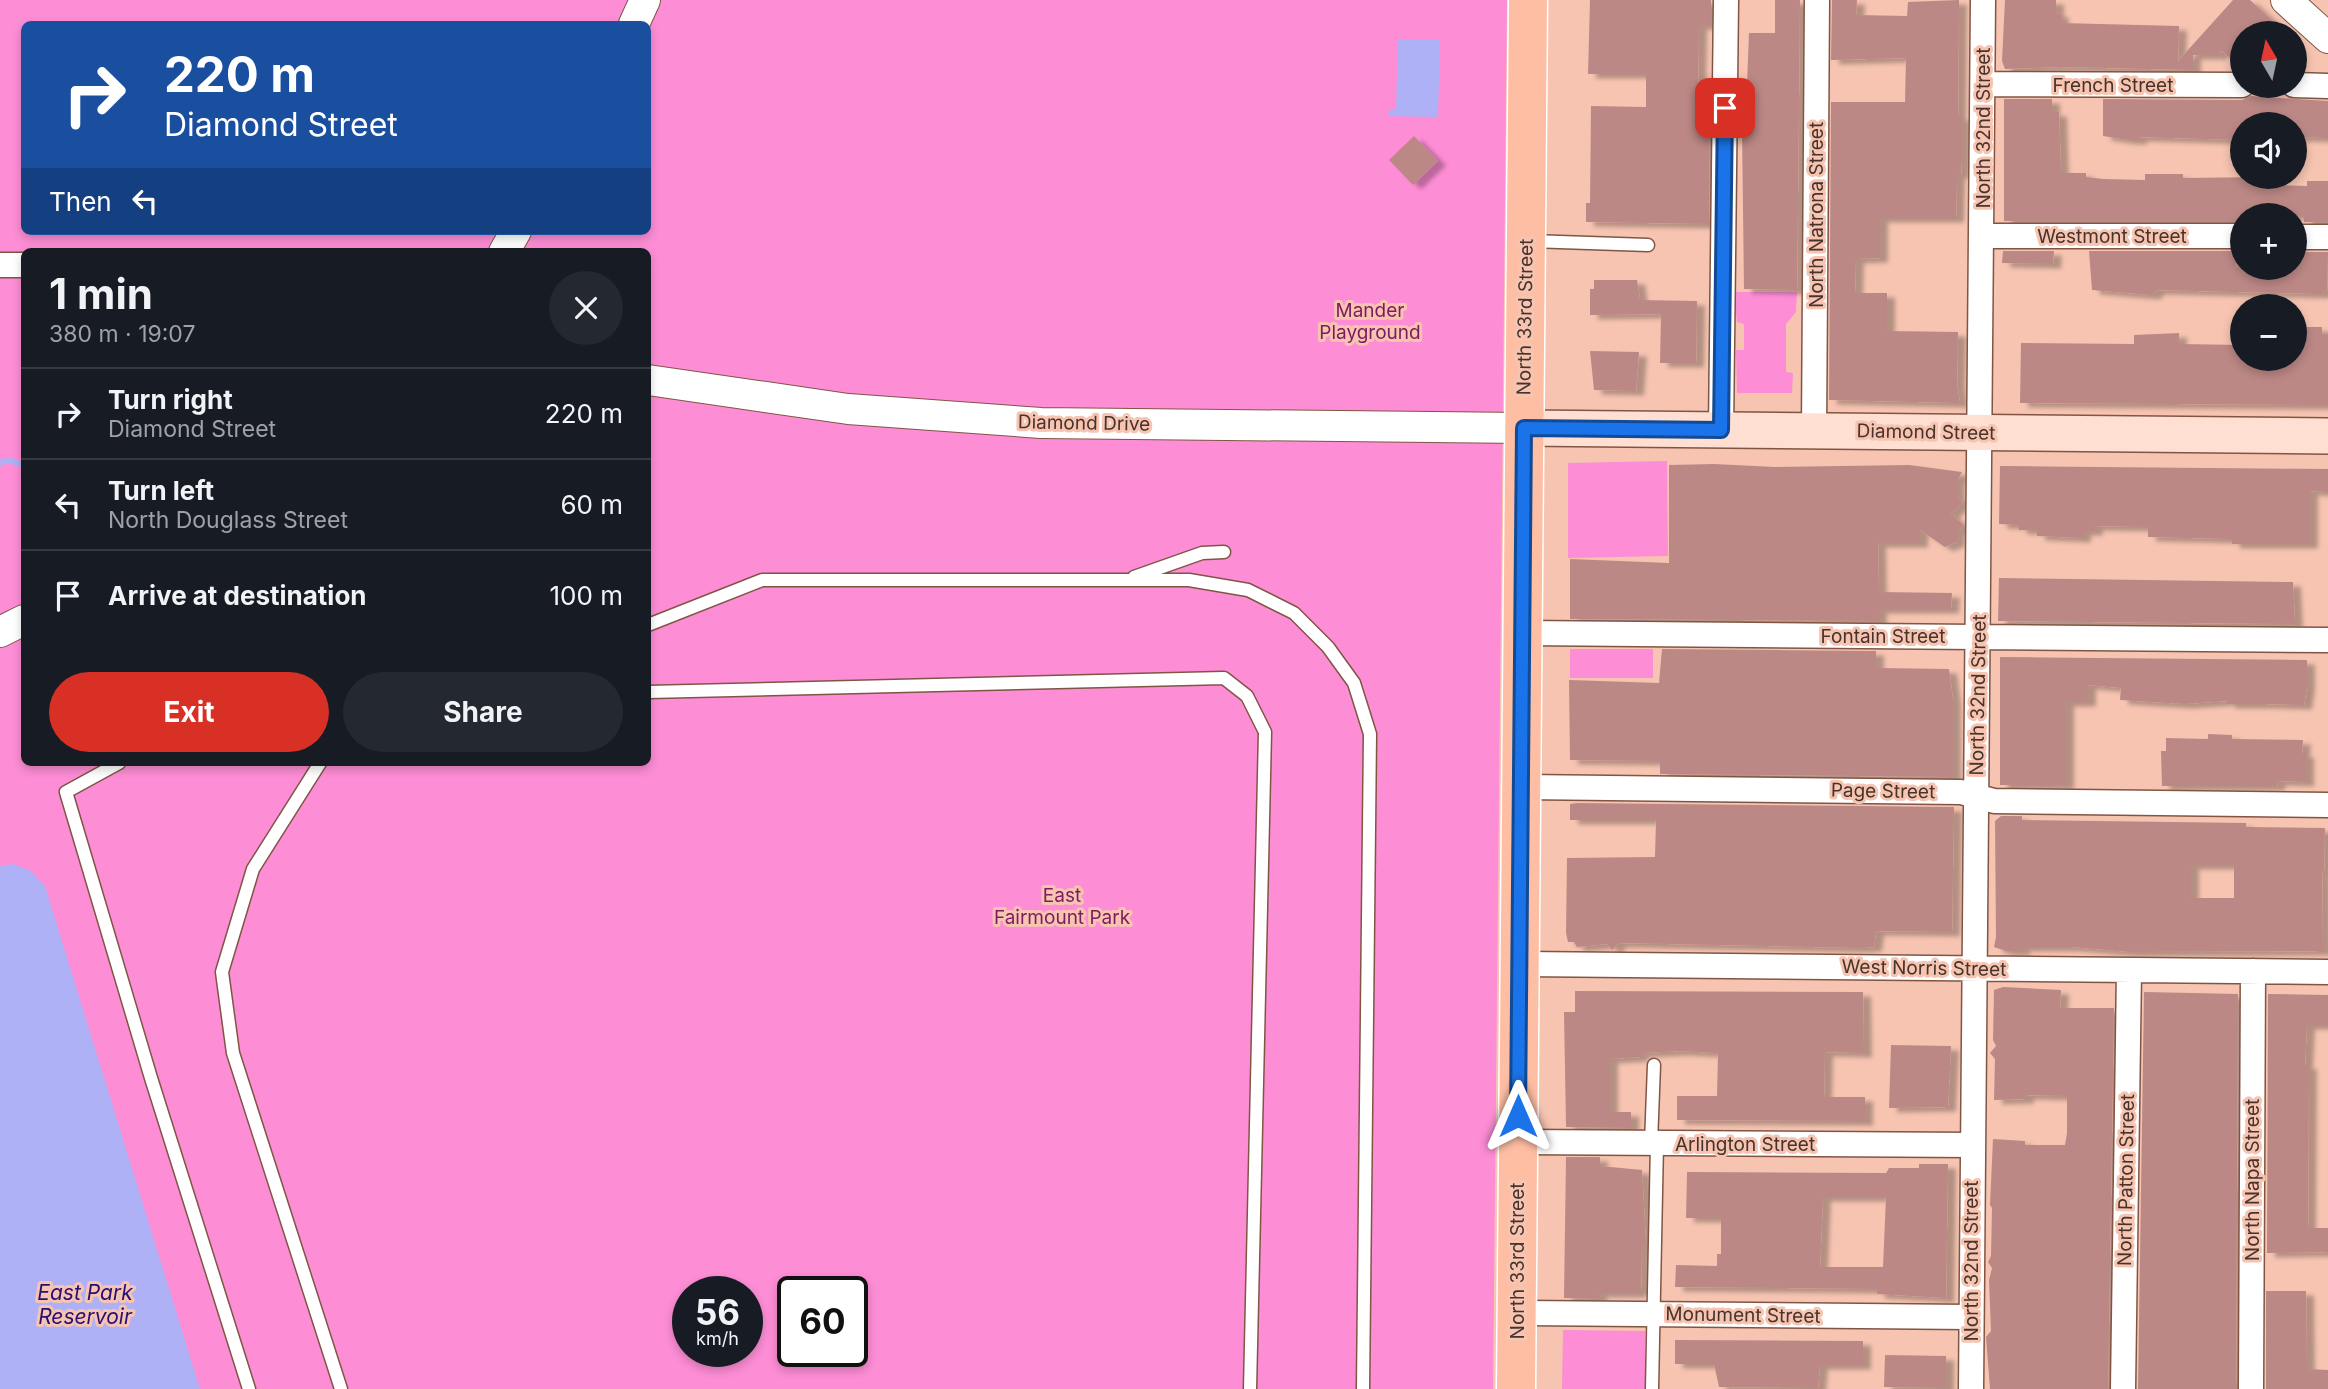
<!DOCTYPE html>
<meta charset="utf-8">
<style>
body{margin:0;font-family:Inter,sans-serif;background:#242831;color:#f1f3f6;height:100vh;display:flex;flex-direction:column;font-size:26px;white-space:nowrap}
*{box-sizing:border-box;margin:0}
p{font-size:23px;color:#9ea1a6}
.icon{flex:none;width:38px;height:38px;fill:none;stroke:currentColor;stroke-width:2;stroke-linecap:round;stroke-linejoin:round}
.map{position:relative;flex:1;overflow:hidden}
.details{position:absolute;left:21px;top:248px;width:630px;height:518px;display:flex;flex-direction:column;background:#171b24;border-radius:10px;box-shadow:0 4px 10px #0003}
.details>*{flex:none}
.banner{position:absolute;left:21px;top:21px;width:630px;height:214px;border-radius:10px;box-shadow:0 4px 10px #0003;background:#1a4fa0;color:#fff;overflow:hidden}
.needle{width:46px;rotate:351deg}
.controls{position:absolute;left:2230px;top:21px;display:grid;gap:14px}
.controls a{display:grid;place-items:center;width:77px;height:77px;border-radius:50%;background:#171b24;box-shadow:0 4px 10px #0003;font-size:35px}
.speed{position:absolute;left:672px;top:1276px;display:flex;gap:14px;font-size:35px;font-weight:700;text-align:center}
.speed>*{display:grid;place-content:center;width:91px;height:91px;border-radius:50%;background:#171b24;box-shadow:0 4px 10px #0003;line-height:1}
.speed small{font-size:18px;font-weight:400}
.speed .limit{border:4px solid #111;border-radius:10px;background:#fff;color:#111}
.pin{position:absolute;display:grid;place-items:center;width:60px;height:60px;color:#fff;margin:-30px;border-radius:14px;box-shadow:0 4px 10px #0006}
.me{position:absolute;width:77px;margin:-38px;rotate:0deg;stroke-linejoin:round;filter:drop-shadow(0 0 5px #0008)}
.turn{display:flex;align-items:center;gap:24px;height:147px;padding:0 28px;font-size:32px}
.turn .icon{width:91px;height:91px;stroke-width:2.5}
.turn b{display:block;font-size:49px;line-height:60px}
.then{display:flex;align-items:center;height:66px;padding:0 28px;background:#0003;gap:14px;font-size:26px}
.round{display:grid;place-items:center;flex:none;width:74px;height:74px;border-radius:37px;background:#242831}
.overview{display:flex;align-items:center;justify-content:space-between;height:119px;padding:0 28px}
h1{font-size:42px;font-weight:700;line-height:52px}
.cta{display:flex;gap:14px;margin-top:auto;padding:14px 28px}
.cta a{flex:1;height:80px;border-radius:42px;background:#d93025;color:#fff;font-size:28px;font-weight:700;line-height:80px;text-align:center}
.cta a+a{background:#242831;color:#f1f3f6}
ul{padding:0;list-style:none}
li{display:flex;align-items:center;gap:21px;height:91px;padding:0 28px;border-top:2px solid #363941}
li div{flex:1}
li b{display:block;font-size:26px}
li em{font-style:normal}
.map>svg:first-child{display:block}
</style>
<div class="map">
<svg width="2328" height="1389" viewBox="0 0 2328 1389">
<defs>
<filter id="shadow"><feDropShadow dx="8" dy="4.5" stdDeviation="2" flood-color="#0004"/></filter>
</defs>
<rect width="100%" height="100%" fill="#f6c4b1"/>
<path fill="#fd8dd5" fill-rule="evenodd" d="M0 0H1507L1493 1389H0ZM24 24H648V231H24ZM24 252H648V763H24ZM688 1292H747V1351H688ZM793 1292H852V1351H793Z
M1734 292H1797L1796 312 1786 324V372L1793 373 1792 393H1737L1736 350H1744V324L1737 322Z
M1667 461 1668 556 1568 558V463Z
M1570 649H1653V678H1570Z
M1563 1330 1645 1331V1389H1562Z"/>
<path fill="#aeb1f5" d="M1398 39H1440L1438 117 1388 116 1389 110H1396Z
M13 864 31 871 45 886 200 1389H0V866Z"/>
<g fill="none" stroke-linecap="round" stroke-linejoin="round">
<path stroke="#aeb1f5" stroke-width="6" d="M0 463 9 460 24 465"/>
</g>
<path fill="#bc8886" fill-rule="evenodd" filter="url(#shadow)" d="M1590 0H1711V25H1699L1698 84H1710L1709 224 1586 222V203H1590L1591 106 1646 107V74H1588Z
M1775 0H1800L1797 290 1744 289 1742 129 1753 130 1754 99H1750L1751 84H1747L1749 33H1775Z
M1832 0H1857L1856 15 1907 16 1908 2 1959 0 1958 116H1962V159L1961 174H1957L1956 218H1880V258L1856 259 1855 290 1856 293H1887V331L1958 332 1957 384 1960 403 1829 400 1831 102H1905L1906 58 1831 60Z
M2005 0H2056V12L2061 14V23L2179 26 2178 61 2233 0H2250L2286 33H2242V68L2222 51 2218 55H2193V70L2061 67 2005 69 2002 61Z
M2251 96 2328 101V138L2294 137V124H2242V140L2139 137V140H2129L2103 136V99L2242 100Z
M2004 99H2052V112H2059L2061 173H2086V177L2103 179 2145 180V174H2183V178L2264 177V181H2274V185L2307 186V181H2328V222H2304V215H2242V221H2004Z
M1414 136 1438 161 1413 185 1389 160Z
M2003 251H2054L2053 264 2002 263Z
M2089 251H2237L2236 268H2294V252H2328L2327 291H2322V294L2157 290 2152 295 2092 290Z
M1594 280H1637L1640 300 1697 301 1696 363H1660L1661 314 1590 315V289H1594Z
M2294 327H2322V334H2328V405L2020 403 2021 343 2134 344V335L2179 333V344L2242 345V359H2294Z
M1590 351 1639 352 1636 391 1594 390Z
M1714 464 1775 467 1909 465 1962 472 1957 481V496L1963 502 1951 514 1964 525 1957 532V542L1945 547 1920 530V543H1878L1879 592 1952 593 1951 609H1879V621L1570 619V559L1669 563V465Z
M2000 466 2328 469V492L2310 491V544H2232V539L2148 537V527L2095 526V531H2083V538L2037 536V530H2019V525L1999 524Z
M1999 578 2293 582 2295 624 1998 621Z
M1662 649 1876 651V668L1949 669 1953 700V777L1660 774V761L1570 760 1569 680 1659 683Z
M2000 657 2307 660V686L2304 705 2265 704H2227V701L2185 704 2120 700 2121 688 2088 685V702H2066V785H2000Z
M2208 734 2232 735V739L2303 740 2302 753H2306V782L2278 781 2277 786H2162L2161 751H2166V738L2208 739Z
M1577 803 1954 807 1952 932 1876 931 1874 947 1862 948 1619 943 1612 950 1607 944 1577 947 1574 942H1568L1566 933 1567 858 1655 857 1656 820H1570V804Z
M2001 816H2022V820L2246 823V827L2325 828 2324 871H2322L2323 951 2130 952 2072 947H2022V951H2006L1994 947 1996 937 1995 821ZM2191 865H2234V898H2191Z
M2003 987 2061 990 2060 1008H2114L2108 1389H1990L1986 1337 1991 1331 1989 1280 1992 1268 1988 1262 1991 1256 1992 1208 1990 1205 1993 1139 2025 1141V1145H2065L2067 1133V1096L2026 1095V1099L1994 1100 1995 1059 1990 1053 1996 1046 1993 1040 1994 990Z
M1575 991 1863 992 1864 1053 1825 1052 1824 1097H1865V1121L1677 1120V1096H1717L1718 1053 1680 1051 1640 1053V1057L1610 1059V1112H1631V1128L1566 1127 1564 1012H1575Z
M2144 992 2238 994 2236 1389H2138Z
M2268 994 2328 995V1025H2307L2305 1065H2309L2308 1228H2328V1252L2267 1253Z
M1891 1045 1951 1046 1948 1107 1889 1108Z
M1566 1157H1600V1166L1642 1170 1646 1245H1642L1641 1290H1638V1293H1599V1299L1564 1298Z
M1919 1164H1948L1946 1298 1877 1294V1289L1675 1287 1676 1265 1717 1266V1254H1721V1218H1686L1687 1172 1886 1173 1889 1168H1919ZM1823 1197H1886L1883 1267H1820Z
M2266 1291H2306L2307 1369 2328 1370V1389H2266Z
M1675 1340 1863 1341V1365H1820L1818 1388 1719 1387 1714 1364H1675Z
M1885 1355 1946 1356V1388L1884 1387Z"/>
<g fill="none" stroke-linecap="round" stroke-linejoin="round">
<defs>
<path id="service" d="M1530 241 1648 245
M1134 577 1202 553 1224 552
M648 625 762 580H1189L1248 590 1294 613 1328 647 1354 683 1370 734 1363 1389
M648 692 1224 678 1247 696 1265 732 1250 1389
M119 763 66 792 151 1078 249 1389
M320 763 253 869 222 972 233 1053 341 1389
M1651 1143 1654 1065
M1652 1389 1657 1143"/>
<path id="minor" d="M1983 84 2242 85
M2294 85 2328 86
M1983 236H2242
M2294 237H2328
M0 265H24
M1721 430 1726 0
M1814 431 1817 0
M1522 633 2328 640
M1521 787 1961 792 1994 801 2328 805
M1519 964 2328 972
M1518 1142 1973 1145
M1517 1313 1970 1317
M1971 1389 1983 0
M2123 1389 2129 970
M2251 1389 2253 971"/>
<path id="tertiary" d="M2286 0 2328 38
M634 24 645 0
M504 252 516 231
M648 380 848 409 1041 423 1524 428
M0 632 24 620"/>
<path id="secondary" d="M1524 428 2328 436"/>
<path id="primary" d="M1516 1389 1528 0"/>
</defs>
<use href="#service" stroke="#805544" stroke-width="15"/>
<use href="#minor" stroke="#805544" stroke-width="27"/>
<use href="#tertiary" stroke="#805544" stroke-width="32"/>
<use href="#secondary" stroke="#805544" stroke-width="38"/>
<use href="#primary" stroke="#fff" stroke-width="41"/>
<use href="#service" stroke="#fff" stroke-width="12"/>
<use href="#minor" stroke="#fff" stroke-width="24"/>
<use href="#tertiary" stroke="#fff" stroke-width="30"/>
<use href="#secondary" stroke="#fedfd2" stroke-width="35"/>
<use href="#primary" stroke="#febea4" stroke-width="38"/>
</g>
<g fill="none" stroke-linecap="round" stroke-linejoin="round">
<defs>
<path id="route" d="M1518 1116 1524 428 1721 430 1725 108"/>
</defs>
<use href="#route" stroke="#114b97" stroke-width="18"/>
<use href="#route" stroke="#1a73e8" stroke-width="12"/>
</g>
<g text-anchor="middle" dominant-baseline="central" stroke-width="6" stroke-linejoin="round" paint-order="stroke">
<g font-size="19" fill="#46332b" stroke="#f6c4b1">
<text x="2113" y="85">French Street</text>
<text transform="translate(1983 128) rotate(-90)">North 32nd Street</text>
<text transform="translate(1816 215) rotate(-90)">North Natrona Street</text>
<text x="2112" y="236">Westmont Street</text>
<text transform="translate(1525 317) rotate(-89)">North 33rd Street</text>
<text transform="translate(1084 423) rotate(1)">Diamond Drive</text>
<text transform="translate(1926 432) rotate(1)">Diamond Street</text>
<text x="1883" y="636">Fontain Street</text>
<text transform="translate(1978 695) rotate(-89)">North 32nd Street</text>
<text transform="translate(1883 791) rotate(1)">Page Street</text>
<text transform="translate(1924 968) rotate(1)">West Norris Street</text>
<text x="1745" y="1144">Arlington Street</text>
<text transform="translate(2126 1180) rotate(-89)">North Patton Street</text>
<text transform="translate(2252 1180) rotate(-90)">North Napa Street</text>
<text transform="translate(1517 1261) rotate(-90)">North 33rd Street</text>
<text transform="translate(1971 1261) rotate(-90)">North 32nd Street</text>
<text transform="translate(1743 1315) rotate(1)">Monument Street</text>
</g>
<g font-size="19" fill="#7d1a61" stroke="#f6c4b1">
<text x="1370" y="310">Mander<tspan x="1370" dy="22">Playground</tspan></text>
<text x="1062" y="895">East<tspan x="1062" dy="22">Fairmount Park</tspan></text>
</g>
<g font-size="21" font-style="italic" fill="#281073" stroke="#f6c4b1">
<text x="85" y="1292">East Park<tspan x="85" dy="24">Reservoir</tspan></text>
</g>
</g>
</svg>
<div class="controls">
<a><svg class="needle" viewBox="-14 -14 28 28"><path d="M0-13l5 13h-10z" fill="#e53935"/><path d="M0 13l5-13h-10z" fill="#9ea1a6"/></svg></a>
<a><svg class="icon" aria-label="sound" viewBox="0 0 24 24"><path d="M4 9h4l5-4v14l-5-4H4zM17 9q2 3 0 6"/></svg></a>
<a>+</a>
<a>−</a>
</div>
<div class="speed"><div>56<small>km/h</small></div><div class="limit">60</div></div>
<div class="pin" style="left:1725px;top:108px;background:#d93025"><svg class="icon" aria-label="arrive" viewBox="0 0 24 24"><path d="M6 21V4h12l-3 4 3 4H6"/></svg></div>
<svg class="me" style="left:1518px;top:1116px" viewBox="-20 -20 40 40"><path d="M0-17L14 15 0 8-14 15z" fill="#1a73e8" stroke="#fff" stroke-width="4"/></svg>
<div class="banner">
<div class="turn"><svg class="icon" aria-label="right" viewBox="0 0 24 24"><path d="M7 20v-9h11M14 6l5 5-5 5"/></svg><div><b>220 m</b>Diamond Street</div></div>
<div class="then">Then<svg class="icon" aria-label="left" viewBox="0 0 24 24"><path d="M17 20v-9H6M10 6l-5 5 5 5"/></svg></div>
</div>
<section class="details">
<div class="overview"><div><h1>1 min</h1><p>380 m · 19:07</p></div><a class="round"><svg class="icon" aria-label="close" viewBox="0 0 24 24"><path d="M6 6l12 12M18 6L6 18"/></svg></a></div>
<ul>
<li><svg class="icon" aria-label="right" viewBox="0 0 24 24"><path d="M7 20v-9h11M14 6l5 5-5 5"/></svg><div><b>Turn right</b><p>Diamond Street</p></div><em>220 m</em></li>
<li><svg class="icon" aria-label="left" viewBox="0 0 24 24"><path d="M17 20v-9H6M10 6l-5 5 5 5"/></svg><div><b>Turn left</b><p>North Douglass Street</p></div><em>60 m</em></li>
<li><svg class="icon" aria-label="arrive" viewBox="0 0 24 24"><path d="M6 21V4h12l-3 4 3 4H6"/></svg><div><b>Arrive at destination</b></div><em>100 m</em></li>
</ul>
<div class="cta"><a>Exit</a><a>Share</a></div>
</section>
</div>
